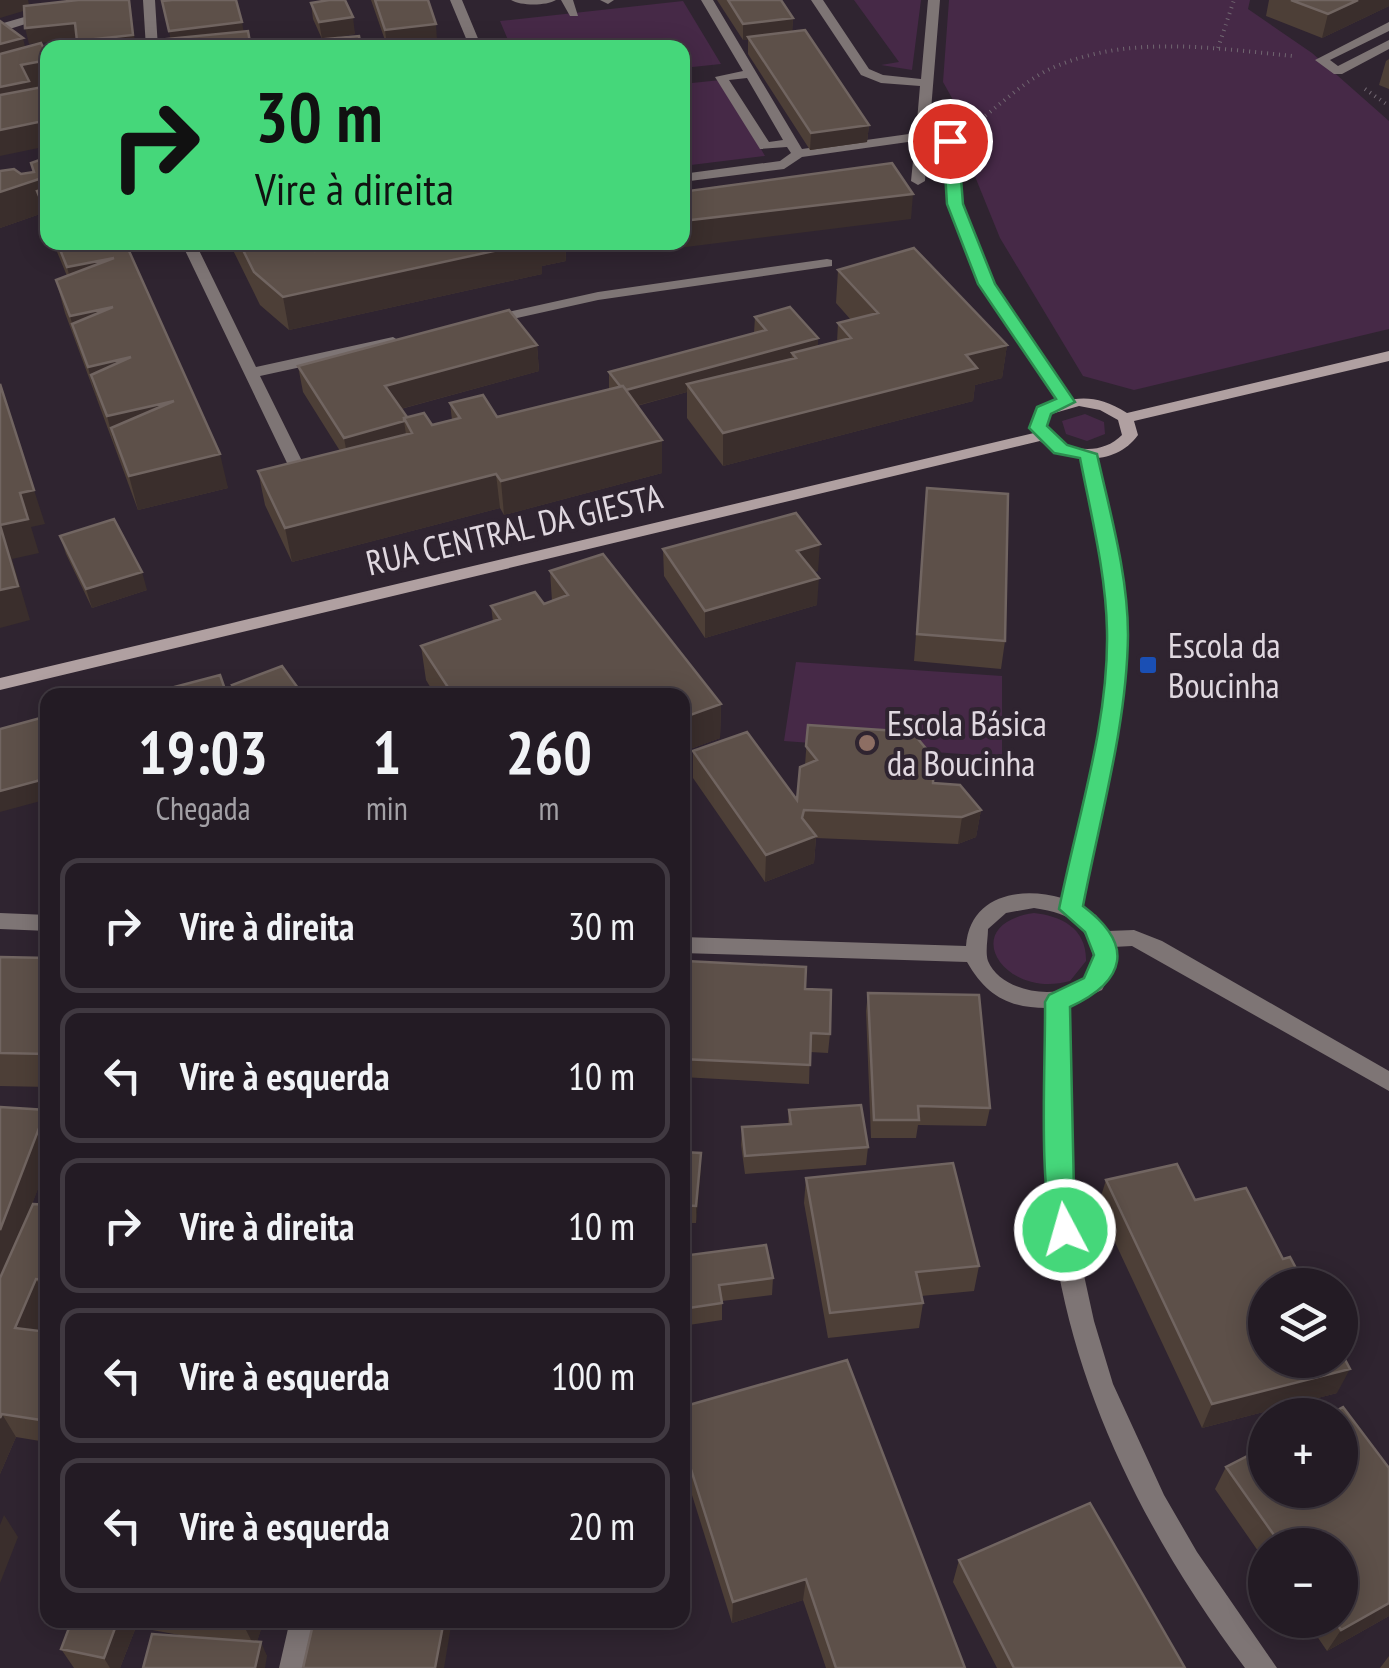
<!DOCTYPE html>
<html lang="pt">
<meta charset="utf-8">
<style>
body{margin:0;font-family:"PT Sans Narrow",sans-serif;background:#2b242c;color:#f1f3f6;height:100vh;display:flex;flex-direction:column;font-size:38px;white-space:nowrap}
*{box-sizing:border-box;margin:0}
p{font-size:32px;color:#a3a1a6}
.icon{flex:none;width:55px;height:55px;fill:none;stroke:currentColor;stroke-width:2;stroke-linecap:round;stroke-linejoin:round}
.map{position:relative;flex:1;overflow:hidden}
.panel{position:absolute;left:40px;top:688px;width:650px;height:940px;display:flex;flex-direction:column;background:#231b24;border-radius:20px;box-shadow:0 5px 25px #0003,0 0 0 2px #403941}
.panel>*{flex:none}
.guide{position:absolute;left:40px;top:40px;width:650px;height:210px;border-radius:20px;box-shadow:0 5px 25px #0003,0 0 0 2px #403941;background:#45d77a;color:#111;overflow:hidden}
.fabs{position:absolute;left:1248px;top:1268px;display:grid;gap:20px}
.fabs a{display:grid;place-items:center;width:110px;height:110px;border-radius:50%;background:#231b24;box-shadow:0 5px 25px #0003,0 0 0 2px #403941;font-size:50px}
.pin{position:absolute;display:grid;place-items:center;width:85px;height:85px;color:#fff;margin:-42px;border:5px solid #fff;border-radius:50%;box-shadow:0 2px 10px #0007}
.me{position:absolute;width:110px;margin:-55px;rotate:354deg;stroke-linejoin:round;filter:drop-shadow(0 0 8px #0008)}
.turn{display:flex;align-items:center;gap:35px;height:210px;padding:0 50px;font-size:45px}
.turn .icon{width:130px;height:130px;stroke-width:2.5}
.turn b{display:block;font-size:70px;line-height:85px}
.eta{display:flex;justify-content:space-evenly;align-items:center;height:170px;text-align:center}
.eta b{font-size:60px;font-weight:600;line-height:70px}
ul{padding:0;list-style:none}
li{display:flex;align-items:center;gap:30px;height:135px;margin:0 20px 15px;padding:0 30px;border:5px solid #403941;border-radius:20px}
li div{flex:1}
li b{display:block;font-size:38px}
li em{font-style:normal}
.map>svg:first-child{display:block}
</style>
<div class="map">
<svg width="1389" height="1668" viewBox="0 0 1389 1668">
<rect width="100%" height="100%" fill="#2f2430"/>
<path fill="#462947" d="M854 0H921L912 70 881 65 899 62Z
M949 0H1250L1248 9 1312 53 1389 121V329L1134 390 1083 376 1000 238 974 174 957 107 943 82Z
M683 1 721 64 683 68 682 48 511 47 500 21Z
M721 80 765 156 683 166 682 84Z
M1085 414 1104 422 1105 434 1087 441 1066 434 1062 421Z
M796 662 1002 676V757L784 741Z
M1034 913C1062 916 1087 929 1086 961L1070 981C1003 1000 956 924 1034 913Z"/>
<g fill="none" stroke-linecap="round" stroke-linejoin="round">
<path stroke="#716771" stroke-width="4" stroke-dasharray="1 5" stroke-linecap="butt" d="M1218 48 1234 0
M1365 89 1389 106
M976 123C1000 105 1023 82 1050 69 1126 34 1213 48 1293 56"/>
<path fill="#7e7575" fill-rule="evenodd" d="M83 0H102L0 32V24Z
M143 0H155L158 48H146Z
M450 0H462L482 48H470Z
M511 0H556C546 6 521 6 511 0Z
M561 0H573L578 16H570Z
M600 0H614L608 4Z
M701 0H713L802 149 916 133 920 86 881 83 861 75 811 0H823L869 69 883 75 921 79 928 0H940L931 110 957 141 962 203 993 284 1074 402 1072 405H1060L979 284 948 203 943 142 929 125 925 181 918 185 911 181 915 141 802 157 784 169 682 182V174L780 161 791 153 787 147 760 149 715 77 743 71ZM747 78 783 140 769 142 729 80Z
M1389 22V31L1330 60 1338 66 1389 40V49L1342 74H1334L1315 60Z
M181 242H195L256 367 393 337 401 342 393 347 260 376 303 463 301 466H289L287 463Z
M827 259 832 260V266L598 300 490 324 483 320 490 316 598 292Z
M1088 449 1096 454C1108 511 1123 568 1126 627 1130 721 1101 815 1081 906L1096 915 1108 931 1134 930 1162 941 1389 1071V1091L1132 946 1113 947 1116 964 1102 990 1069 1005 1072 1192 1080 1257 1094 1321 1113 1384 1164 1495 1197 1552 1277 1668H1245C1140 1528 1060 1367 1048 1190 1044 1130 1049 1069 1047 1008 1008 1008 986 995 967 962L682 953V937L966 946C970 895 1020 886 1062 898 1082 810 1111 719 1108 628 1106 569 1092 511 1080 454ZM1034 908C1074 914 1087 925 1095 964 1092 969 1091 974 1087 978 1062 1003 1001 993 988 961 985 952 988 939 988 929L1006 913Z
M0 913 48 915V931L0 929Z
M290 1620H318L307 1668H279Z"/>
<path fill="#b0a0a1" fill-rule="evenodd" d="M1389 351V361L1134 421 1138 435C1115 467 1068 464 1040 441L0 690V678L1034 433 1030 428 1038 408C1075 397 1093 392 1127 413ZM1079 406 1100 410 1118 420 1122 435C1100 457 1064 452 1046 428L1051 414Z"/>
</g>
<path fill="#4d3f37" d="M323 0H345L355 34 322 39 313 19 311 3Z
M371 0H428L437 41 387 46Z
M717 0H781L793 18 792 32 869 125 867 142 810 150 748 54V40H743Z
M1269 0H1389V6L1322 38 1266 16Z
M1389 59V89L1379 85 1386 61Z
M48 157V228L43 213 0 228 21 174 33 172 31 163Z
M53 242H125L228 488 138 510 65 313 56 280 67 276Z
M229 242H316L317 251 356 242H565L566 261 542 266V274L289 330 260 305Z
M838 270 1007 345 1002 378 975 385 973 401 723 466 687 418V392L637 406 662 473 504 515 500 508 292 562 265 505 258 471 340 451 303 392 298 366 537 345 539 371 401 409 407 417 432 425 452 420 450 403 497 417 609 389V372L754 333 755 317 818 346 837 342 838 323 851 320 836 303Z
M927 488 1005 641 1001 669 914 661Z
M60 536 147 590 92 608 66 554Z
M663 549 818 571 814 572 817 605 705 638 664 576Z
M550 571 721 704 720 738 682 752V695H435L426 680 421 646 493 622 491 606 544 604 552 601Z
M808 725 933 783 981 810 976 837 958 844 816 838 814 863 765 882 693 778V751L797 800 805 765Z
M0 957 48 958V1087L0 1086Z
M805 989 830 1034 828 1053 810 1052 809 1084 682 1077V1001Z
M868 993 990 1108 986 1126 918 1125 916 1138H871L866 1011Z
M0 1107 46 1110 48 1114V1162L25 1222 48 1205V1306L37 1330 48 1332V1477L40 1463 46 1442 16 1437 0 1474Z
M789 1110 868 1147 866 1165 745 1174 741 1145 742 1127 788 1124Z
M682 1152 701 1153 696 1223H682Z
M806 1178 979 1266 974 1291 921 1296 923 1303 919 1328 828 1338 804 1203Z
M1106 1180 1337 1393 1202 1428 1098 1206Z
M682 1256 773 1278 772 1295 722 1301V1320L682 1326Z
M682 1407 965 1668H826L803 1600 732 1623 682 1463Z
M1343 1407 1389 1468V1616L1327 1651 1306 1620H1340V1545H1265V1561L1215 1489 1226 1467 1265 1447V1490H1340V1415H1328Z
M959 1560 1185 1668H997L953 1582Z
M72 1620H264L257 1641 267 1656 190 1637 136 1627 120 1668H74L61 1649Z
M1389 1656V1668H1380Z"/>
<path fill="#3a2e2c" d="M0 0H28L30 9 0 18Z
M129 0 136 48H78L77 41Z
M1358 0H1389V6L1322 38 1328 14Z
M353 17 355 34 322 39 319 22Z
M793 18 792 34 748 37V40H743V24Z
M242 22 245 39 172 48 169 31Z
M75 23 79 39 29 44 25 28Z
M436 24 437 41 387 46 385 30Z
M23 38 27 55 0 62V44Z
M48 60V86L0 113V87L21 65Z
M48 120V146L0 156V130Z
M869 125 867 142 810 150 811 133Z
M48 176V211L37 191 43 213 0 228V192Z
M913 194 911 219 678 248V242H682V221Z
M310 242H316L320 273 306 244Z
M535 242H565L566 261 542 266V274L289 330 283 297Z
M114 258 76 300 67 267Z
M113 307 72 324 79 349 70 316Z
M818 338V356L796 358 792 353 791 363 687 384V392L624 409V391Z
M537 345 539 371 389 412 385 386Z
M1007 345 1002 378 975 385 973 401 723 466V433L966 355Z
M131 357 91 375 97 400 88 367Z
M174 401 111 428 116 450 107 416Z
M404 421 408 448 349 465 344 438Z
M662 440V473L504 515 501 481Z
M220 454 228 488 138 510 129 476Z
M496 474 500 508 292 562 285 528Z
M34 490 45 524 31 527 39 553 12 559 30 620 0 628V525L20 493Z
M820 544 818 571 796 578 797 551Z
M142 572 147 590 92 608 86 589Z
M819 578 817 605 705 638V611Z
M721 704 720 738 682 752V718Z
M48 778V799L0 812V791Z
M981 810 976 837 958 844 962 817Z
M816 836 814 863 765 882 766 855Z
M690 853V872L682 875V856Z
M46 1110 48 1114V1162L0 1290V1230Z
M701 1153V1170L696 1223V1206Z
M36 1279 48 1301V1306L28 1352 15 1328Z
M1350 1369 1337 1393 1202 1428 1212 1404Z
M48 1403V1431L41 1420Z
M2 1414 16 1437 0 1474V1418Z
M4 1515 18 1537 0 1583V1525Z
M806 1579 803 1600 732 1623 733 1602Z
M1389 1603V1616L1327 1651 1341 1630Z
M118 1620H132L136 1627 120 1668H110L104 1658Z
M248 1620H264L255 1648 245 1628Z
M444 1620H452L444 1668H435Z
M261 1642 267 1656 265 1668H255Z"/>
<path fill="#5d5049" stroke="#716561" stroke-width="2.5" d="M78 0H129L133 35 77 41 75 23 25 28 24 6Z
M172 0H236L242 22 169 31 162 1Z
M329 0H345L353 17 319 22 311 3Z
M375 0H428L436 24 385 30Z
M728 0H781L793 18 743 24Z
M1291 0H1358L1328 14Z
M0 21 23 38 0 44Z
M805 30 869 125 811 133 748 37Z
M248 31 251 48H167L166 39Z
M359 36 361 47 281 48 280 43Z
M41 43 48 56V60L21 65 29 81 0 87V54Z
M129 45V48H104Z
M412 45 413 48H384Z
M48 86V120L0 130V95Z
M48 157V176L0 192V171L14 169 21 174 34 172 31 163Z
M892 163 913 194 682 221V184H685L689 191Z
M48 188V218L37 191Z
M57 242H125L220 454 129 476 111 428 174 401 107 416 91 375 131 357 88 367 72 324 113 307 70 316 56 280 114 258 67 267Z
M239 242H310L306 244 315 251 356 242H535L283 297 254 272Z
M914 248 1007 345 966 355 977 368 723 433 687 384 796 358 792 353 851 338 838 323 878 313 838 270Z
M790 307 818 338 626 390 623 386H620L609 372 766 330 755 317Z
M509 310 537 345 385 386 407 417 404 418V421L344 438 298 366Z
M0 384 34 490 20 493 28 519 0 525 18 586 0 590Z
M623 386 662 440 501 481 496 474 285 528 258 471 412 433 404 418 424 413 432 425 460 418 450 403 483 395 497 417Z
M927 488 1008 494 1005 641 917 634Z
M796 513 820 544 797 551 819 578 705 611 663 549Z
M114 519 142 572 86 589 60 536Z
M603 554 721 704 682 718V695H453L421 646 500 619 491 606 535 592 544 604 568 595 550 571Z
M282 666 303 695H239L232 685Z
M220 675 227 695H144Z
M48 716V778L0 791V729Z
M808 725 912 732 934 758 933 783 960 785 981 810 962 817 804 810 802 818 816 836 766 855 693 751 747 732 797 800 800 767 817 760 806 746Z
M682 839 690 853 682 856Z
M0 957 48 958V1054L0 1053Z
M686 961 806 967 805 989 831 990 830 1034 811 1033 810 1065 682 1059V1001Z
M868 993 979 995 990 1108 918 1106 919 1120H874Z
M861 1105 868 1147 745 1156 742 1127 791 1124 789 1110Z
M0 1107 46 1110 0 1230Z
M682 1152 701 1153 696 1206 682 1205Z
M953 1163 979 1266 916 1272 923 1303 830 1313 806 1178Z
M1177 1164 1195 1200 1246 1188 1283 1259 1290 1257 1305 1285H1265V1360H1340V1350L1350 1369 1212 1404 1106 1180Z
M33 1204 48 1205V1280L36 1279 15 1328 48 1332V1403L41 1420 2 1414 0 1418V1278Z
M766 1245 773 1278 719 1285 722 1303 682 1309V1256Z
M847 1360 965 1668H836L806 1579 733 1602 682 1441V1407Z
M1343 1407 1389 1468V1603L1341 1630 1334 1620H1340V1545H1281L1226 1467 1265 1447V1490H1340V1415H1328Z
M48 1437V1463H40Z
M1090 1503 1185 1668H1014L959 1560Z
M72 1620H118L104 1658 61 1649Z
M201 1620H248L245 1628Z
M314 1620H444L435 1668H303Z
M152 1634 261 1642 255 1668H143Z"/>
<path fill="#45d77a" stroke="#2d8c4f" stroke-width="2.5" d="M950 137 958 141 963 204 995 284 1075 402 1051 414 1047 426 1067 445 1097 454C1110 513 1128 574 1128 635 1127 725 1100 817 1083 906 1135 945 1126 981 1070 1007L1074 1192 1079 1230 1075 1238H1056C1037 1199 1046 1053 1045 1002L1049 995 1084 978 1094 955 1085 932 1059 909C1077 819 1109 723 1107 631 1106 573 1091 515 1080 458L1054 453 1029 428 1037 407 1056 399 978 284 947 204 943 141Z"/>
<rect fill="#1a4fb4" stroke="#2f2430" stroke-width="4" x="1138" y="655" width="20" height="20" rx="5"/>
<circle fill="#8d6e63" stroke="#2f2430" stroke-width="4" cx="867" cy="743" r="10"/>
<g text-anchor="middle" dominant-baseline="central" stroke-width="8" stroke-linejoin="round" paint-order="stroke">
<g font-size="35" fill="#e0d8e0" stroke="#2f2430">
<text transform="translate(514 529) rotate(-13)">RUA CENTRAL DA GIESTA</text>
</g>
<g font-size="35" fill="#e0d8e0" stroke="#2f2430" text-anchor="start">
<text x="1168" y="645">Escola da<tspan x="1168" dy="40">Boucinha</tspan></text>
<text x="887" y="723">Escola Básica<tspan x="887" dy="40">da Boucinha</tspan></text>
</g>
</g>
</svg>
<div class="fabs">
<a><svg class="icon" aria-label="layers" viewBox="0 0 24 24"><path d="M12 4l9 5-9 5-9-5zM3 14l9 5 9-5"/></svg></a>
<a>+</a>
<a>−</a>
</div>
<div class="pin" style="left:950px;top:141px;background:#d93025"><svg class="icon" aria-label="arrive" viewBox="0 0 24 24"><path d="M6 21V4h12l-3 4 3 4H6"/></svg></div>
<svg class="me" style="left:1065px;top:1230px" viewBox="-20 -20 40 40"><circle r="17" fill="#45d77a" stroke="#fff" stroke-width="3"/><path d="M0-11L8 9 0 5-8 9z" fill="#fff"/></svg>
<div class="guide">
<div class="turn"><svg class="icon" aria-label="right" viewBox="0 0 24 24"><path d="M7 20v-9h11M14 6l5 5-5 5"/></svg><div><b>30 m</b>Vire à direita</div></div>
</div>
<section class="panel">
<div class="eta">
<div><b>19:03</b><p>Chegada</p></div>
<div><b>1</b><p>min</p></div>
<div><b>260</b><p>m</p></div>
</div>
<ul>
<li><svg class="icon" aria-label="right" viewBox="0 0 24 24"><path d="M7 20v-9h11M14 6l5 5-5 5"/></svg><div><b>Vire à direita</b></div><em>30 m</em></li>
<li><svg class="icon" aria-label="left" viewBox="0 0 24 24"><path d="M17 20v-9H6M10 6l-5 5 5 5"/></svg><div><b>Vire à esquerda</b></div><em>10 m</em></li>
<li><svg class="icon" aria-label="right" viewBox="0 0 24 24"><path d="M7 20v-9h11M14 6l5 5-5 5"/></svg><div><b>Vire à direita</b></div><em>10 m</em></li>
<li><svg class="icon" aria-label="left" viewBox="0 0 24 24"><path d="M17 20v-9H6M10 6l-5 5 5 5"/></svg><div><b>Vire à esquerda</b></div><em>100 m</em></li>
<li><svg class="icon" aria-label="left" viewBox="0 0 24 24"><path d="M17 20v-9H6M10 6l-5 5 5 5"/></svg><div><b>Vire à esquerda</b></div><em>20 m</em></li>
</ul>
</section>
</div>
